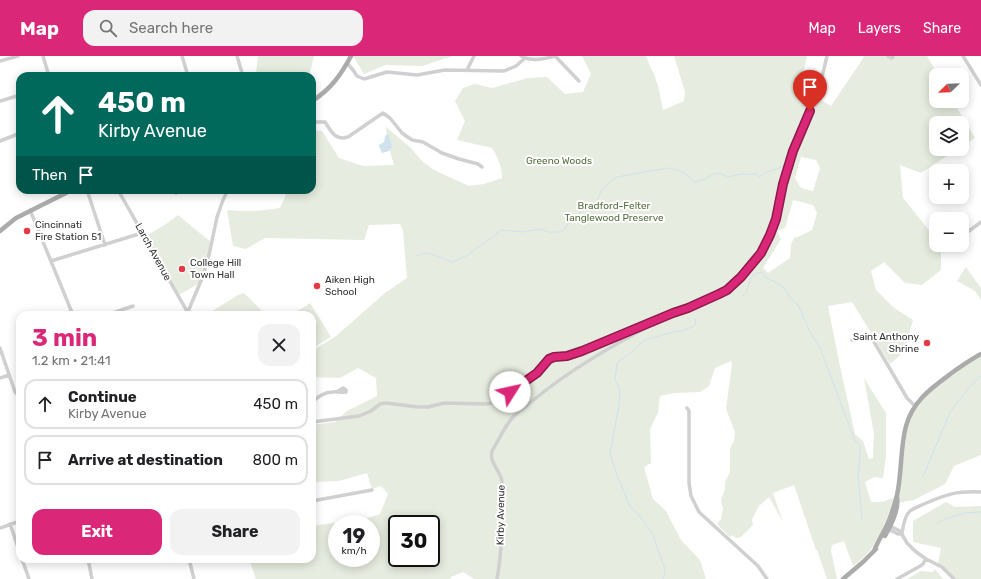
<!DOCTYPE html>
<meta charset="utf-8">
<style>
body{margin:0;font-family:Rubik,sans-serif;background:#f2f2f2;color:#202124;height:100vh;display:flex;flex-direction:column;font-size:15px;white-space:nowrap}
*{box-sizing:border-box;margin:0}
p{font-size:13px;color:#757577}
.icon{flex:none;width:22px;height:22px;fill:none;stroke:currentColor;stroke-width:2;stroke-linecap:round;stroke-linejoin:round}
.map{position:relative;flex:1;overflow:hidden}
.sheet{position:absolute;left:16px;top:255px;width:300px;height:252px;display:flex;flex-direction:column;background:#fff;border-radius:12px;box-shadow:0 2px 10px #0003}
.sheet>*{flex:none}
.top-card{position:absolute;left:16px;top:16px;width:300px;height:122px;border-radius:12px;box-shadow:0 2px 10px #0003;background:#00695c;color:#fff;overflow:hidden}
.needle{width:26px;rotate:247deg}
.controls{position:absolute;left:929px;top:12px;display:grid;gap:8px}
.controls a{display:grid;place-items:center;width:40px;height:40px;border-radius:8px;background:#fff;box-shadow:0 2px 10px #0003;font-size:20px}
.speed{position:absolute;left:328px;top:459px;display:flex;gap:8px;font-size:20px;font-weight:700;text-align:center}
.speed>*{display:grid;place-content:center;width:52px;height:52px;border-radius:50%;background:#fff;box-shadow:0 2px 10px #0003;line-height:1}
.speed small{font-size:10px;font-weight:400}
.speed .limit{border:2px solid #111;border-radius:6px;background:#fff;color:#111}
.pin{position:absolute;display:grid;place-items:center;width:34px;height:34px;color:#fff;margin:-41px -17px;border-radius:50% 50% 50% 0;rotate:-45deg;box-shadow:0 0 4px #0007}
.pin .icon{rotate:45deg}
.me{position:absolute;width:44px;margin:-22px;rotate:55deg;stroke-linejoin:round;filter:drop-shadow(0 0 3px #0008)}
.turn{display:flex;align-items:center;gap:14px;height:84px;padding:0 16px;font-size:18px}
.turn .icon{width:52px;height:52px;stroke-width:2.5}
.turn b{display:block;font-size:28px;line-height:34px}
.then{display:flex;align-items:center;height:38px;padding:0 16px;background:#0003;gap:8px;font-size:15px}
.round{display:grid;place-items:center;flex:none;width:42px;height:42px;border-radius:12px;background:#f2f2f2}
.headline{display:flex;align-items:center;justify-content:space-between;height:68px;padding:0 16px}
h1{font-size:24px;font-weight:700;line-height:30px;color:#db2777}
.cta{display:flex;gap:8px;margin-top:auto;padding:8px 16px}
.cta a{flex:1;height:46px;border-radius:12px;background:#db2777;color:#fff;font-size:16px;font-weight:700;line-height:46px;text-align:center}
.cta a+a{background:#f2f2f2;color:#202124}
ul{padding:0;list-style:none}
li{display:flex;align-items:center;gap:12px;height:50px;margin:0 8px 6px;padding:0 8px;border:2px solid #e0e0e0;border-radius:12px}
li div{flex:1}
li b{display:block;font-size:15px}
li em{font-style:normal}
header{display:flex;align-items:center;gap:24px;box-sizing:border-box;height:56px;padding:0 20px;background:#db2777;color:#fff}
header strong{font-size:19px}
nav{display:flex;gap:22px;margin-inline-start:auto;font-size:14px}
.search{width:280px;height:36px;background:#f2f2f2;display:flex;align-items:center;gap:10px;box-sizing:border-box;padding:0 14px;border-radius:12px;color:#757577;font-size:15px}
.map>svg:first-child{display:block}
</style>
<header>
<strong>Map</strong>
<div class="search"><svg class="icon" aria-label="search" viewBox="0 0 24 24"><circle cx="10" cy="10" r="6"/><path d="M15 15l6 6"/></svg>Search here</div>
<nav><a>Map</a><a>Layers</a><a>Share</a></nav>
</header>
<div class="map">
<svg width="981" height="523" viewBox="0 0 981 523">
<rect width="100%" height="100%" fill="#fff"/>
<path fill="#e6ecdf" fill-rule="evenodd" d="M258 0H314L309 20H258L256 17Z
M353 0H453L422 10 385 9 364 18Z
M582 0H646L652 15H653L658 30 663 54 684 45 685 36 674 0H807L800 31 806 36 812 38V39L814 40 831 50 864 1 863 0H927L938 19H936V45H953L975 82 962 90V67H936V93H958L921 117 900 109 903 142 936 183V189H941V214L922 229 905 227 884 206 871 215 876 234 893 251 913 264 904 296 890 308 852 246 828 250 840 310 855 378 863 385 869 403 873 402 874 378 864 322 886 357V400L883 422 874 421 865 426 871 446H882L893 442C890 458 878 485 868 497 863 502 858 506 853 510L844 485 832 489 831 495 837 522 836 523H827L817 494H816L794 429 773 437 783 466 769 441 759 450 752 463 753 469 741 481 736 482 732 479 730 481 717 468 721 463 723 453 721 444 725 433V426L730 416V392L734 385 735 376 726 353 732 308 731 305 715 312 709 330 700 336 674 337 660 340 658 357 650 373 651 407 644 411 653 443 666 455 681 484 700 504 706 523H474L463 516 451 521 450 523H256L249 503H312V470L368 462 380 458 388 438 381 430 372 433 367 417 339 425 312 426V380L314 379 312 373V369L335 366 347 355 377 340 376 322 358 312 340 322 312 321V295L336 280 385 237 407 222 403 175 400 168 369 169 364 184 265 182 246 193 233 190 227 154C245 156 262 155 280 152L286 139 276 134H312V74L322 75 339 102 363 110 394 109 389 92 386 71 411 92 422 105 434 114 469 130 484 128 502 122C502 112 498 101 492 92L457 84 465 65 455 45 463 32 475 28 492 32 528 22 547 21 565 38 583 36 591 18ZM801 101 816 104 820 112 813 135 801 132 795 122ZM793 144 813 149 817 157 812 174 800 180 794 182 791 188 790 202 768 217 763 212 781 183 777 175 785 172ZM337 468H371V502H337ZM397 468H431V502H397Z
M178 159 212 187 200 227 177 240 144 181 166 168Z
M966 211 981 232V244L975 235 957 225Z
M244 237 266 259H211L214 254 238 239Z
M310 247 331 281 316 290 312 284V259H296L295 257Z
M981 298V399L954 410 945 428 914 444 898 447 897 438 909 362 925 338Z
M946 446 955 451 981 450V523H954L938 508 941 492 913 486V465Z
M935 513 943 523H907L921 515 933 516Z"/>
<path fill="#cfe2ee" d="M388 78 390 83 392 91 389 95 382 97 379 90V89L384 86 385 80Z"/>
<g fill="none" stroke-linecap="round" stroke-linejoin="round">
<path stroke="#cfe2ee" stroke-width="1" d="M416 200 427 197 453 206 464 201 494 180 501 174 522 176 540 173 548 176H562L575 160 588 152 597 145 601 135 607 128 617 121 667 112C674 114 680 114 686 118 689 119 692 125 695 126 696 126 697 126 698 125 711 123 712 112 728 121L741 118H756L759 121 767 116 782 111
M743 240C751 234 747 222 755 218 757 217 760 217 762 216L765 221 777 227 784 232 790 241 799 251 809 274 820 292 855 385 860 389V401L858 419 862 463
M923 421 950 356 969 332 981 320
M937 467 945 463 964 457 981 456
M663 523 665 517 664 510 652 477 638 458 630 450 618 422 610 398 619 349 620 334 615 324 617 307 629 298 645 284 670 277 676 275H681L692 271 696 268 695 263"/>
<path stroke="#d0d0d0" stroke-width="3.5" d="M43 0 49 20
M182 0 188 20
M237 0 243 20
M521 0C531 6 545 3 555 0
M555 0 579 25
M888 0 892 2 893 0
M963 0 981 29
M0 5 18 0
M347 7 353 14 357 20 364 23 387 16 417 19 445 14 504 15 516 10 525 2
M467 14 474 0
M0 45 20 39
M312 66H325C331 75 335 85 348 81L383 57 390 62 402 77 412 84 423 86 442 97 459 103 478 108 482 111
M0 85 18 78
M87 134 105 189
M118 134 188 257
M175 134 176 137
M30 154 73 259
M965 178 981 166
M51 205 142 177
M187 258 203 220 209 199 217 161 223 144 228 134
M107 259 133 250
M852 284 868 282 873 284 907 342 915 350
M0 292 15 336 20 341
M0 322 9 319
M312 346C318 341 324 336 333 336 337 335 341 337 346 336V334L343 332 337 336
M687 352 689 355V427L691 440 699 456 758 510 767 523
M312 366 359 360 371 355 380 348 386 347 418 351H428L444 347 486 348 492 347 498 344 533 320 549 303 553 301 567 300 574 298 650 267
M312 445 372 434
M10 468 20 497
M888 469 900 475 907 487 915 495 926 503 942 511 954 523
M0 472 20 465
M888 473 898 478H902
M902 478C903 471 904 460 910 455 914 452 920 450 924 448 947 438 956 435 981 436
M22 503 29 523
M88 503 92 523
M189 503 194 523
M497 523C503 491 502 457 502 425 500 414 489 407 492 395 499 384 504 371 513 361 520 354 529 348 536 342 570 314 609 292 647 271 657 261 675 257 688 252 701 247 719 241 729 232 752 214 768 190 776 162 781 142 784 121 791 100 798 79 809 59 817 38 821 26 824 13 827 0
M897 523 922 509 926 503"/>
<path stroke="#ababab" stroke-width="4.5" d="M312 45C330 34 341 19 351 0
M0 175 16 162 72 134
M885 480C891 469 899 454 897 441
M874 495C877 487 882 479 886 471 891 461 894 450 897 439 902 417 900 392 906 370 913 344 933 331 953 316 962 310 971 303 981 298
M843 523 863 506 876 493"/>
</g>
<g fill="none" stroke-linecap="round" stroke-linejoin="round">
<defs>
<path id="route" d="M510 336 537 317 549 303 554 301 567 300 582 295 673 257 688 252 719 238 727 234 741 221 761 197 770 179 776 163 783 128 793 95 810 55"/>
</defs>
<use href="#route" stroke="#8e194d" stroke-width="10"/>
<use href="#route" stroke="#db2777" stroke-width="7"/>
</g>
<g fill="#e63946" stroke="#fff" stroke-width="1.5">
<circle cx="27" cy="175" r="4"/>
<circle cx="182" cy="213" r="4"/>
<circle cx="317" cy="230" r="4"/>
<circle cx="927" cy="287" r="4"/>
</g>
<g text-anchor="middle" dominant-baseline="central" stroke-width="4" stroke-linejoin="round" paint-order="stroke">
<g font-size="10" fill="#56703f" stroke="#fff">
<text x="559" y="105">Greeno Woods</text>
<text x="614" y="150">Bradford-Felter<tspan x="614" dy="12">Tanglewood Preserve</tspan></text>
</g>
<g font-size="10" fill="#333" stroke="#fff" text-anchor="start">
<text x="35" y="169">Cincinnati<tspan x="35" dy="12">Fire Station 51</tspan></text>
<text x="190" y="207">College Hill<tspan x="190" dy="12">Town Hall</tspan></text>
<text x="325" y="224">Aiken High<tspan x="325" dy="12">School</tspan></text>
<text x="919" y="281" text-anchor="end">Saint Anthony<tspan x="919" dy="12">Shrine</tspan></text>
</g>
<g font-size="10" fill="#333" stroke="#fff">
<text transform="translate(153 196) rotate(61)">Larch Avenue</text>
<text transform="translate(501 459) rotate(-89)">Kirby Avenue</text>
</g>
</g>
</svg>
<div class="controls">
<a><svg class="needle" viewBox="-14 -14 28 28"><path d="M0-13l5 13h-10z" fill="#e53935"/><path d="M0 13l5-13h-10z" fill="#757577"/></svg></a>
<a><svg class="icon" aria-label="layers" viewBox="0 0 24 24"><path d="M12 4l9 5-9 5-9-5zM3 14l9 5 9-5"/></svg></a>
<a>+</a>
<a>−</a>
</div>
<div class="speed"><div>19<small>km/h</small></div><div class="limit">30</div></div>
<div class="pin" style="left:810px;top:55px;background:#d93025"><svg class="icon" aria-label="arrive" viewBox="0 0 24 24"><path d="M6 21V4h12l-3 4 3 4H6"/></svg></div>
<svg class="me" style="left:510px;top:336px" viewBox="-20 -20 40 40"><circle r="19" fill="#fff"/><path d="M0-13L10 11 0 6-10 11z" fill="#db2777"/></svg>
<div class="top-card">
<div class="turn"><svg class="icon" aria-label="ahead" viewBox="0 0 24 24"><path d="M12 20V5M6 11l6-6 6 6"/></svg><div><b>450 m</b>Kirby Avenue</div></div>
<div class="then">Then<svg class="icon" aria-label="arrive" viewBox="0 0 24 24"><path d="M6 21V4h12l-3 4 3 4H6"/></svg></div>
</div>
<section class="sheet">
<div class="headline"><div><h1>3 min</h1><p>1.2 km · 21:41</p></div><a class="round"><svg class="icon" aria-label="close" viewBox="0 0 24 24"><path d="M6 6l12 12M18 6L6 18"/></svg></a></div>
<ul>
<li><svg class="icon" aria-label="ahead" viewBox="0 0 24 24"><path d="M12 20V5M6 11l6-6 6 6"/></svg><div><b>Continue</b><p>Kirby Avenue</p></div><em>450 m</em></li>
<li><svg class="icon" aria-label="arrive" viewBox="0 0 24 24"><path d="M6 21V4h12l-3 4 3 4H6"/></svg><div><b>Arrive at destination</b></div><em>800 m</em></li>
</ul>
<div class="cta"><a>Exit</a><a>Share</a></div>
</section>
</div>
